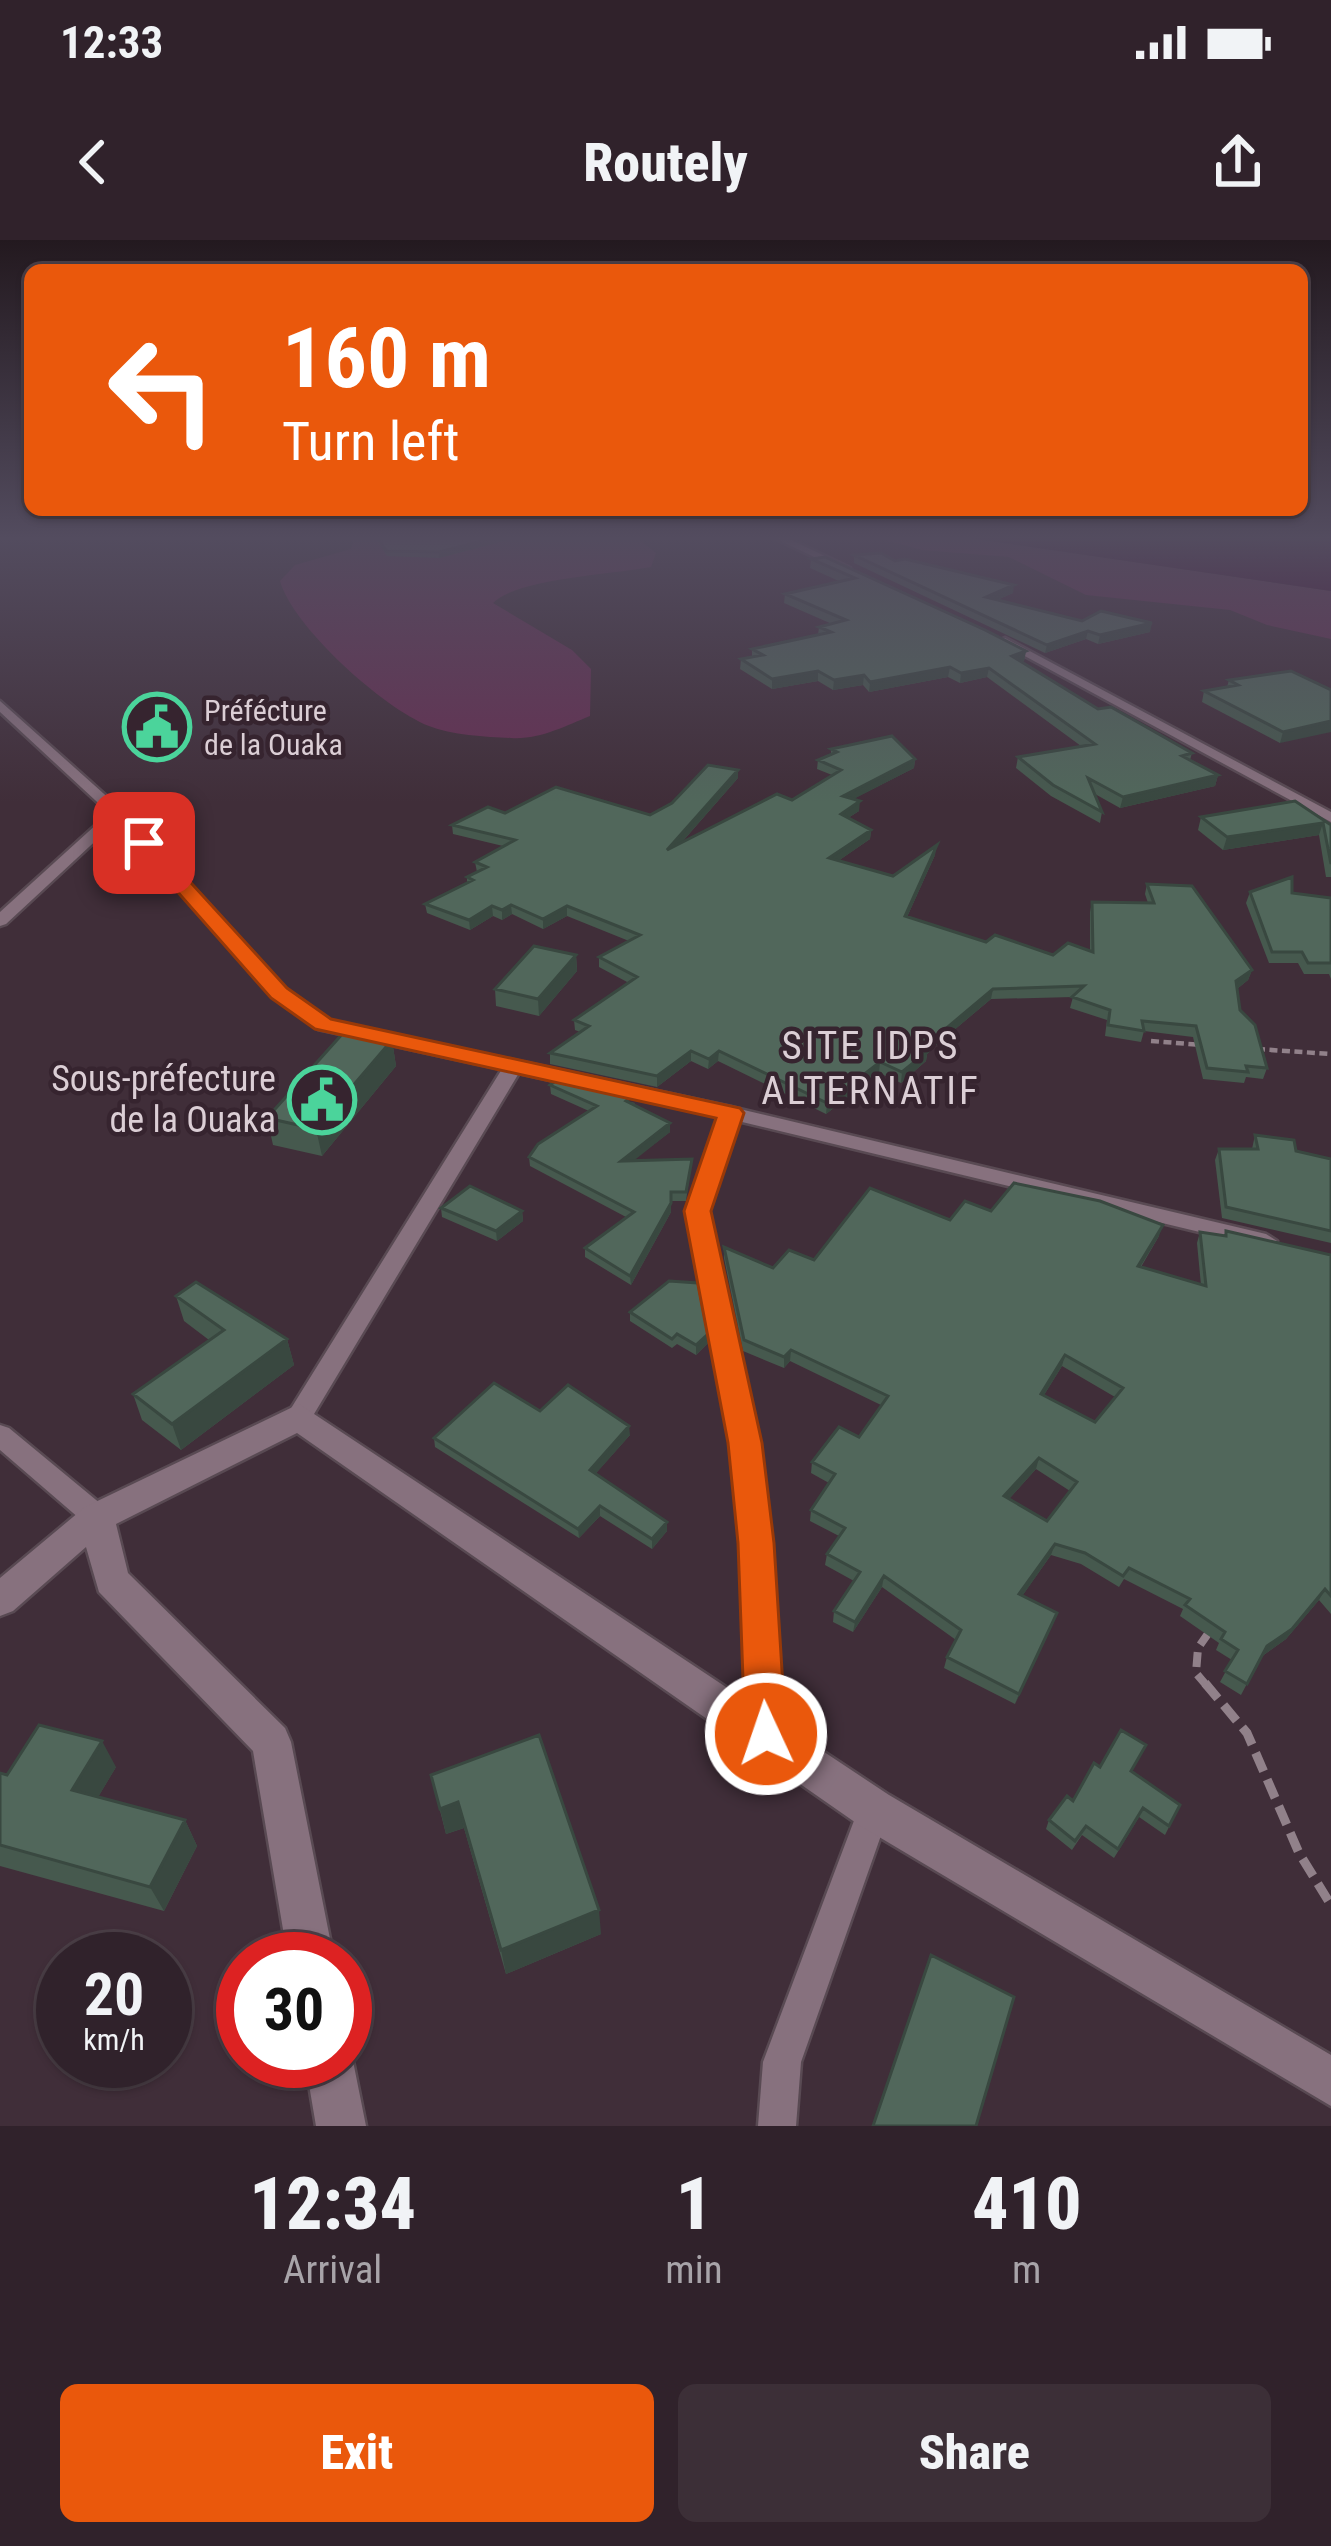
<!DOCTYPE html>
<meta charset="utf-8">
<style>
body{margin:0;font-family:"Roboto Condensed",sans-serif;background:#3c2f37;color:#f1f3f6;height:100vh;display:flex;flex-direction:column;font-size:45px;white-space:nowrap}
*{box-sizing:border-box;margin:0}
p{font-size:39px;color:#a8a4a9}
.icon{flex:none;width:66px;height:66px;fill:none;stroke:currentColor;stroke-width:2;stroke-linecap:round;stroke-linejoin:round}
.map{position:relative;height:1886px;overflow:hidden}
.side{display:flex;flex-direction:column;background:#30222b;flex:1}
.side>*{flex:none}
.banner{position:absolute;left:24px;top:24px;width:1284px;height:252px;border-radius:18px;box-shadow:0 3px 9px #0004,0 0 0 3px #4b3f47;background:#ea580c;color:#fff;overflow:hidden}
.speed{position:absolute;left:36px;top:1692px;display:flex;gap:24px;font-size:60px;font-weight:700;text-align:center}
.speed>*{display:grid;place-content:center;width:156px;height:156px;border-radius:50%;background:#30222b;box-shadow:0 3px 9px #0004,0 0 0 3px #4b3f47;line-height:1}
.speed small{font-size:30px;font-weight:400}
.speed .limit{border:18px solid #d22;background:#fff;color:#111}
.pin{position:absolute;display:grid;place-items:center;width:102px;height:102px;color:#fff;margin:-51px;border-radius:24px;box-shadow:0 6px 18px #0006}
.me{position:absolute;width:132px;margin:-66px;rotate:357deg;stroke-linejoin:round;filter:drop-shadow(0 0 9px #0008)}
.turn{display:flex;align-items:center;gap:42px;height:252px;padding:0 60px;font-size:54px}
.turn .icon{width:156px;height:156px;stroke-width:2.5}
.turn b{display:block;font-size:84px;line-height:102px}
.eta{display:flex;justify-content:space-evenly;align-items:center;height:204px;text-align:center}
.eta b{font-size:72px;font-weight:800;line-height:84px}
.cta{display:flex;gap:24px;margin-top:auto;padding:24px 60px}
.cta a{flex:1;height:138px;border-radius:18px;background:#ea580c;color:#fff;font-size:48px;font-weight:800;line-height:138px;text-align:center}
.cta a+a{background:#3c2f37;color:#f1f3f6}
.status{display:flex;justify-content:space-between;align-items:center;height:84px;padding:0 60px;background:#30222b;direction:ltr}
.status svg{height:33px;fill:currentColor}
header{display:flex;justify-content:space-between;align-items:center;height:156px;padding:0 60px;background:#30222b;font-size:54px;font-weight:800}
.map>svg:first-child{display:block}
</style>
<div class="status"><b>12:33</b><svg viewBox="0 0 49 12"><path d="M0 12V9h3v3zM5 12V6h3v6zM10 12V3h3v9zM15 12V0h3v12zM26 1h20v11H26zM47 4h2v5h-2z"/></svg></div>
<header><svg class="icon" aria-label="back" viewBox="0 0 24 24"><path d="M15 5l-7 7 7 7"/></svg>Routely<svg class="icon" aria-label="share" viewBox="0 0 24 24"><path d="M12 15V3M7 8l5-5 5 5M5 13v7h14v-7"/></svg></header>
<div class="map">
<svg width="1331" height="1886" viewBox="0 0 1331 1886">
<rect width="100%" height="100%" fill="#402e39"/>
<path fill="#652f52" d="M345 298H637L656 313 651 327C614 334 515 339 493 363L572 410 591 429 590 476C565 486 539 500 511 498 487 497 451 495 429 486 383 468 293 387 280 341L295 325 351 309 353 302Z
M878 298H970L1331 351V399L1267 385 1230 370 1086 355 1009 317 922 310Z"/>
<path fill="#420531" d="M970 298H1331V351Z"/>
<g fill="none" stroke-linecap="round" stroke-linejoin="round">
<defs>
<path id="minor" d="M774 298H787L850 328 842 330Z
M1005 398 1331 572V582L1001 403 999 401Z
M0 461 122 570 285 749 330 781 731 867 1266 994 1277 1001 1266 1008 738 881 709 971 758 1203 770 1303 782 1494 777 1504 766 1509 755 1504 750 1494 742 1303 732 1203 687 971 720 877 519 833 308 1184 299 1187 290 1184 286 1177 290 1170 502 829 318 789 273 757 117 581 6 684 0 686V672L109 573 0 472Z
M0 1185 9 1188 107 1269 111 1277 107 1285 97 1288 87 1285 0 1210Z
M874 1554 885 1559 890 1570 801 1822 796 1886H758L763 1822 858 1570 863 1559Z"/>
<path id="tertiary" d="M299 1164 889 1555 1331 1815V1866L859 1585 297 1193 116 1284 128 1333 285 1488 291 1502 334 1719H288L253 1511 99 1352 86 1307 13 1371 0 1376V1338L85 1267Z
M345 1804 353 1821 366 1886H316L305 1821H345Z"/>
</defs>
<use href="#minor" stroke="#594a53" stroke-width="5"/>
<use href="#tertiary" stroke="#594a53" stroke-width="5"/>
<path stroke="#91818a" stroke-width="4.5" stroke-dasharray="8 4.5" stroke-linecap="butt" d="M1151 801 1202 805
M1257 809 1331 814"/>
<path stroke="#91818a" stroke-width="8" stroke-dasharray="15 8" stroke-linecap="butt" d="M1207 1446 1196 1433 1198 1408 1212 1388"/>
<path stroke="#91818a" stroke-width="9" stroke-dasharray="20 9" stroke-linecap="butt" d="M1205 1443 1247 1493 1299 1613 1331 1665"/>
<use href="#minor" fill="#87717e" fill-rule="evenodd"/>
<use href="#tertiary" fill="#87717e" fill-rule="evenodd"/>
</g>
<path fill="#46594e" fill-rule="evenodd" d="M376 298H515L439 318 387 316Z
M854 315 895 321 1013 353 997 360 1082 381 1150 392 1098 404 1086 399 1045 413 854 323Z
M811 319 1026 411 1024 421 1022 422 1098 469 1192 513 1190 520 1218 535 1215 546 1120 568 1095 554 1102 572 1100 583 1051 556 1016 528 1018 517 1081 506 987 437 960 443 948 437 869 452 863 445 833 450 818 441 772 449 740 429 741 419 752 417V409L818 395 819 387 832 384 784 363 785 354 841 342 810 328Z
M1229 440 1331 450 1280 503 1202 462 1204 451 1227 447Z
M831 509 915 519 914 528 853 559 859 571 848 578 871 590 870 599 838 621 893 636 935 615 907 677 986 702 1053 715 1090 711V672L1092 662 1148 663 1145 654 1147 644 1252 730 1248 740 1237 749 1240 770 1267 828 1263 839 1246 837 1244 843 1203 839 1193 797 1144 791 1141 802 1105 796 1107 780 1070 768 1073 757 991 759 935 806 927 814 926 821 901 843 879 833 826 874 718 821 708 829 691 821 657 847 550 824V813L580 792 575 790 574 780 629 743 599 727V717L629 701 567 676 543 689 512 674 502 680 493 676 470 690 427 673 425 664 467 643V637L477 632 475 622 503 606 453 594 452 585 505 573 650 575 738 538 682 602 792 560 832 535 817 529 818 520 831 515Z
M1295 561 1331 585V637H1326L1319 595 1223 610 1198 590 1201 577Z
M1250 652 1292 653 1331 658V739L1329 734H1304L1298 723H1269L1246 663Z
M576 715 577 731 539 776 496 766 495 749Z
M392 800 396 826 322 916 273 905 267 878Z
M550 845 635 863 633 865 670 883V892L633 920 692 919 686 961H671V972L631 1045 585 1017V1008L626 977 530 926 529 917 589 871 551 854Z
M1255 895 1296 911 1331 919V1003L1222 978 1215 920 1219 909H1252Z
M441 968 522 971 523 981 497 1001 442 977Z
M991 971 1159 996 1141 1027 1201 1045 1197 1003 1200 992 1224 996 1226 991 1331 1015V1374L1319 1360 1286 1399 1261 1417 1241 1455 1220 1442 1232 1420 1216 1410 1219 1403 1180 1376 1183 1369 1124 1339 1119 1347 1081 1324 1051 1315 1022 1356 1057 1373 1015 1464 944 1428 947 1417 956 1400 882 1347 853 1392 833 1382 834 1371 854 1341 825 1325 827 1314 839 1296 810 1281 811 1270 829 1243 811 1233 812 1222 859 1197 881 1165 790 1121 784 1128 743 1111 724 1018V1007L773 1028 814 1020 950 980ZM1062 1126 1115 1157 1095 1182 1044 1155ZM1036 1229 1070 1251 1047 1281 1009 1259Z
M176 1056 287 1099 294 1125 181 1210 142 1180 133 1154 209 1100 184 1081Z
M630 1072 708 1103 696 1115 677 1104 672 1108 630 1081Z
M540 1171 630 1195 596 1233 667 1291 652 1309 600 1276 579 1298 435 1207 434 1198Z
M116 1527 98 1557 185 1580 197 1606 164 1671 0 1626V1533L7 1535Z
M1100 1527 1132 1532 1180 1565 1165 1595 1139 1577 1114 1618 1082 1595 1072 1610 1046 1589 1049 1580 1073 1561Z
M431 1535 601 1694 506 1734 464 1588 446 1594Z"/>
<path fill="#394840" d="M494 298H515L439 318V312Z
M1014 345 1013 353 985 365 986 357Z
M1152 383 1150 392 1098 404 1100 395Z
M1088 391 1086 399 1045 413 1047 405Z
M1026 411 1024 421 1010 426 1012 416Z
M950 427 948 437 869 452 870 442Z
M989 428 987 437 960 443 961 433Z
M818 431V441L772 449V439Z
M864 435 863 445 833 450 834 440Z
M1331 481V492L1280 503 1283 492Z
M915 519 914 528 842 565 843 556Z
M738 530V538L667 619V610Z
M1218 535 1215 546 1120 568 1123 557Z
M860 561 859 571 840 583 841 574Z
M1323 583 1319 595 1223 610 1227 597Z
M871 590 870 599 828 628 829 618Z
M937 605 935 615 903 686 905 676Z
M511 665 512 674 502 680V670Z
M492 666 493 676 470 690 469 680Z
M567 666V676L543 689V679Z
M576 715 577 731 539 776 538 759Z
M1252 730 1248 740 1233 752 1236 741Z
M993 749 991 759 935 806 927 814 926 821 901 843 902 832 937 796Z
M392 800 396 826 322 916 316 889Z
M691 811V821L657 847V836Z
M719 811 718 821 708 829 709 819Z
M880 822 879 833 826 874 827 863Z
M670 883V892L622 930 621 921Z
M671 963V972L631 1045 630 1036Z
M522 971 523 981 497 1001 496 991Z
M1163 985 1159 996 1134 1037 1138 1026Z
M708 1094V1103L696 1115V1105Z
M287 1099 294 1125 181 1210 172 1184Z
M791 1110 790 1121 784 1128V1117Z
M1065 1115 1062 1126 1038 1165 1041 1154Z
M629 1186 630 1195 591 1239 590 1230Z
M1039 1218 1036 1229 1001 1268 1004 1256Z
M600 1266V1276L579 1298 578 1289Z
M667 1282V1291L652 1309V1299Z
M1055 1304 1051 1315 1016 1365 1019 1354Z
M884 1336 882 1347 853 1392 855 1382Z
M1325 1349 1319 1360 1286 1399 1261 1417 1267 1406Z
M1057 1373 1053 1384 1015 1464 1019 1454Z
M102 1501 116 1527 87 1576 72 1550Z
M458 1562 464 1588 446 1594 440 1569Z
M185 1580 197 1606 164 1671 150 1647Z
M599 1670 601 1694 506 1734 501 1710Z"/>
<path fill="#51675b" stroke="#394840" stroke-width="3" fill-rule="evenodd" d="M378 298H494L439 312 386 311Z
M881 313 895 321 905 319 1014 345 986 357 1082 381 1101 371 1152 383 1100 395 1088 391 1047 405 854 315Z
M825 317 985 390 1026 411 1012 416 1098 469 1111 467 1192 513 1182 516 1218 535 1123 557 1088 538 1102 572 1053 545 1018 517 1095 504 989 428 961 433 950 427 870 442 864 435 834 440 818 431 772 439 741 419 763 415 752 409 831 392 819 387 846 380 785 354 855 338 811 319Z
M1291 431 1331 450V481L1283 492 1204 451 1238 445 1229 440Z
M892 496 915 519 843 556 860 561 841 574 871 590 829 618 893 636 937 605 905 676 986 702 995 695 1053 715 1068 703 1093 712 1092 662 1154 663 1147 644 1192 646 1252 730 1236 741 1240 770 1255 785 1267 828 1246 826 1248 832 1207 828 1196 786 1142 781 1144 791 1108 785 1110 770 1072 757 1084 746 993 749 937 796 924 809 928 811 902 832 880 822 827 863 719 811 709 819 691 811 657 836 550 813 589 786 574 780 637 737 599 717 640 695 567 666 543 679 511 665 502 670 492 666 469 680 425 664 473 640 467 637 487 627 475 622 515 600 452 585 488 567 505 573 556 547 650 575 672 563 708 525 738 530 667 610 777 554 792 560 841 530 818 520 837 512 831 509Z
M1295 561 1331 585V624L1323 583 1227 597 1201 577Z
M1292 637V653L1331 658V723H1308L1302 712H1272L1250 652Z
M534 706 576 715 538 759 495 749Z
M345 791 392 800 316 889 267 878Z
M560 838 635 854 626 861 670 883 621 921 692 919 686 952H671V963L630 1036 585 1008 634 972 529 917 538 904 597 866 550 845Z
M1255 895 1294 900 1296 911 1331 919V991L1226 967 1219 909H1258Z
M1014 943 1100 961 1163 985 1138 1026 1206 1046 1200 992 1226 996V991L1331 1015V1356L1325 1349 1292 1389 1267 1406 1247 1444 1225 1431 1238 1410 1221 1399 1225 1392 1185 1365 1190 1359 1129 1328 1123 1336 1085 1313 1055 1304 1019 1354 1057 1373 1019 1454 947 1417 961 1390 884 1336 855 1382 834 1371 860 1332 827 1314 845 1288 811 1270 835 1234 812 1222 839 1187 859 1197 888 1156 791 1110 784 1117 744 1100 724 1007 773 1028 789 1010 814 1020 870 948 950 980 965 961 991 971ZM1065 1115 1123 1148 1095 1182 1041 1154ZM1039 1218 1077 1242 1047 1281 1004 1256Z
M470 946 522 971 496 991 441 968Z
M669 1041 698 1043 708 1094 696 1105 677 1094 672 1099 630 1072Z
M196 1042 287 1099 172 1184 133 1154 224 1090 176 1056Z
M494 1143 540 1171 568 1145 629 1186 590 1230 667 1282 652 1299 600 1266 578 1289 434 1198Z
M39 1485 102 1501 72 1550 185 1580 150 1647 0 1605V1533L7 1535Z
M1121 1490 1146 1505 1131 1531 1180 1565 1169 1586 1143 1568 1118 1609 1086 1586 1075 1601 1049 1580 1067 1556 1073 1561 1094 1523 1100 1527Z
M539 1495 599 1670 501 1710 458 1562 440 1569 431 1535Z
M931 1715 1014 1757 976 1886H873Z"/>
<linearGradient id="sky" x2="0" y2="1"><stop stop-color="#23191f"/><stop offset="0.53" stop-color="#534c5f"/><stop offset="1" stop-color="#534c5f" stop-opacity="0"/></linearGradient>
<rect width="1331" height="562" fill="url(#sky)"/>
<path fill="#ea580c" stroke="#983908" stroke-width="3" d="M144 597 151 599 287 748 331 779 740 868 744 873 711 971 762 1203 774 1303 786 1494 780 1507 766 1513 751 1507 745 1494 738 1303 728 1203 684 971 716 878 315 789 271 758 138 607 135 603Z"/>
<defs>
<symbol id="civic-ring" viewBox="-11 -11 22 22"><circle r="9.5" fill="#36242f" stroke="#4bd49b" stroke-width="1.5"/><path d="M-.6-6.5H3V-4.5H.6V-3L4-1V1h2V6H-6V1h2V-1L-.6-3ZM-1.2 2.5V6h2.4V2.5Z" fill="#4bd49b"/></symbol>
</defs>
<g fill-rule="evenodd">
<use href="#civic-ring" x="119" y="449" width="76" height="76"/>
<use href="#civic-ring" x="284" y="822" width="76" height="76"/>
</g>
<g text-anchor="middle" dominant-baseline="central" stroke-width="9" stroke-linejoin="round" paint-order="stroke">
<g font-size="30" fill="#dbced5" stroke="#36242f" text-anchor="start">
<text x="204" y="470">Préfécture<tspan x="204" dy="34">de la Ouaka</tspan></text>
</g>
<g font-size="36" fill="#dbced5" stroke="#36242f" text-anchor="end">
<text x="276" y="839">Sous-préfecture<tspan x="276" dy="41">de la Ouaka</tspan></text>
</g>
<g font-size="39" letter-spacing="3" fill="#dbced5" stroke="#36242f">
<text x="871" y="806">SITE IDPS<tspan x="871" dy="45">ALTERNATIF</tspan></text>
</g>
</g>
</svg>
<div class="speed"><div>20<small>km/h</small></div><div class="limit">30</div></div>
<div class="pin" style="left:144px;top:603px;background:#d93025"><svg class="icon" aria-label="arrive" viewBox="0 0 24 24"><path d="M6 21V4h12l-3 4 3 4H6"/></svg></div>
<svg class="me" style="left:766px;top:1494px" viewBox="-20 -20 40 40"><circle r="17" fill="#ea580c" stroke="#fff" stroke-width="3"/><path d="M0-11L8 9 0 5-8 9z" fill="#fff"/></svg>
<div class="banner">
<div class="turn"><svg class="icon" aria-label="left" viewBox="0 0 24 24"><path d="M17 20v-9H6M10 6l-5 5 5 5"/></svg><div><b>160 m</b>Turn left</div></div>
</div>
</div>
<section class="side">
<div class="eta">
<div><b>12:34</b><p>Arrival</p></div>
<div><b>1</b><p>min</p></div>
<div><b>410</b><p>m</p></div>
</div>
<div class="cta"><a>Exit</a><a>Share</a></div>
</section>
